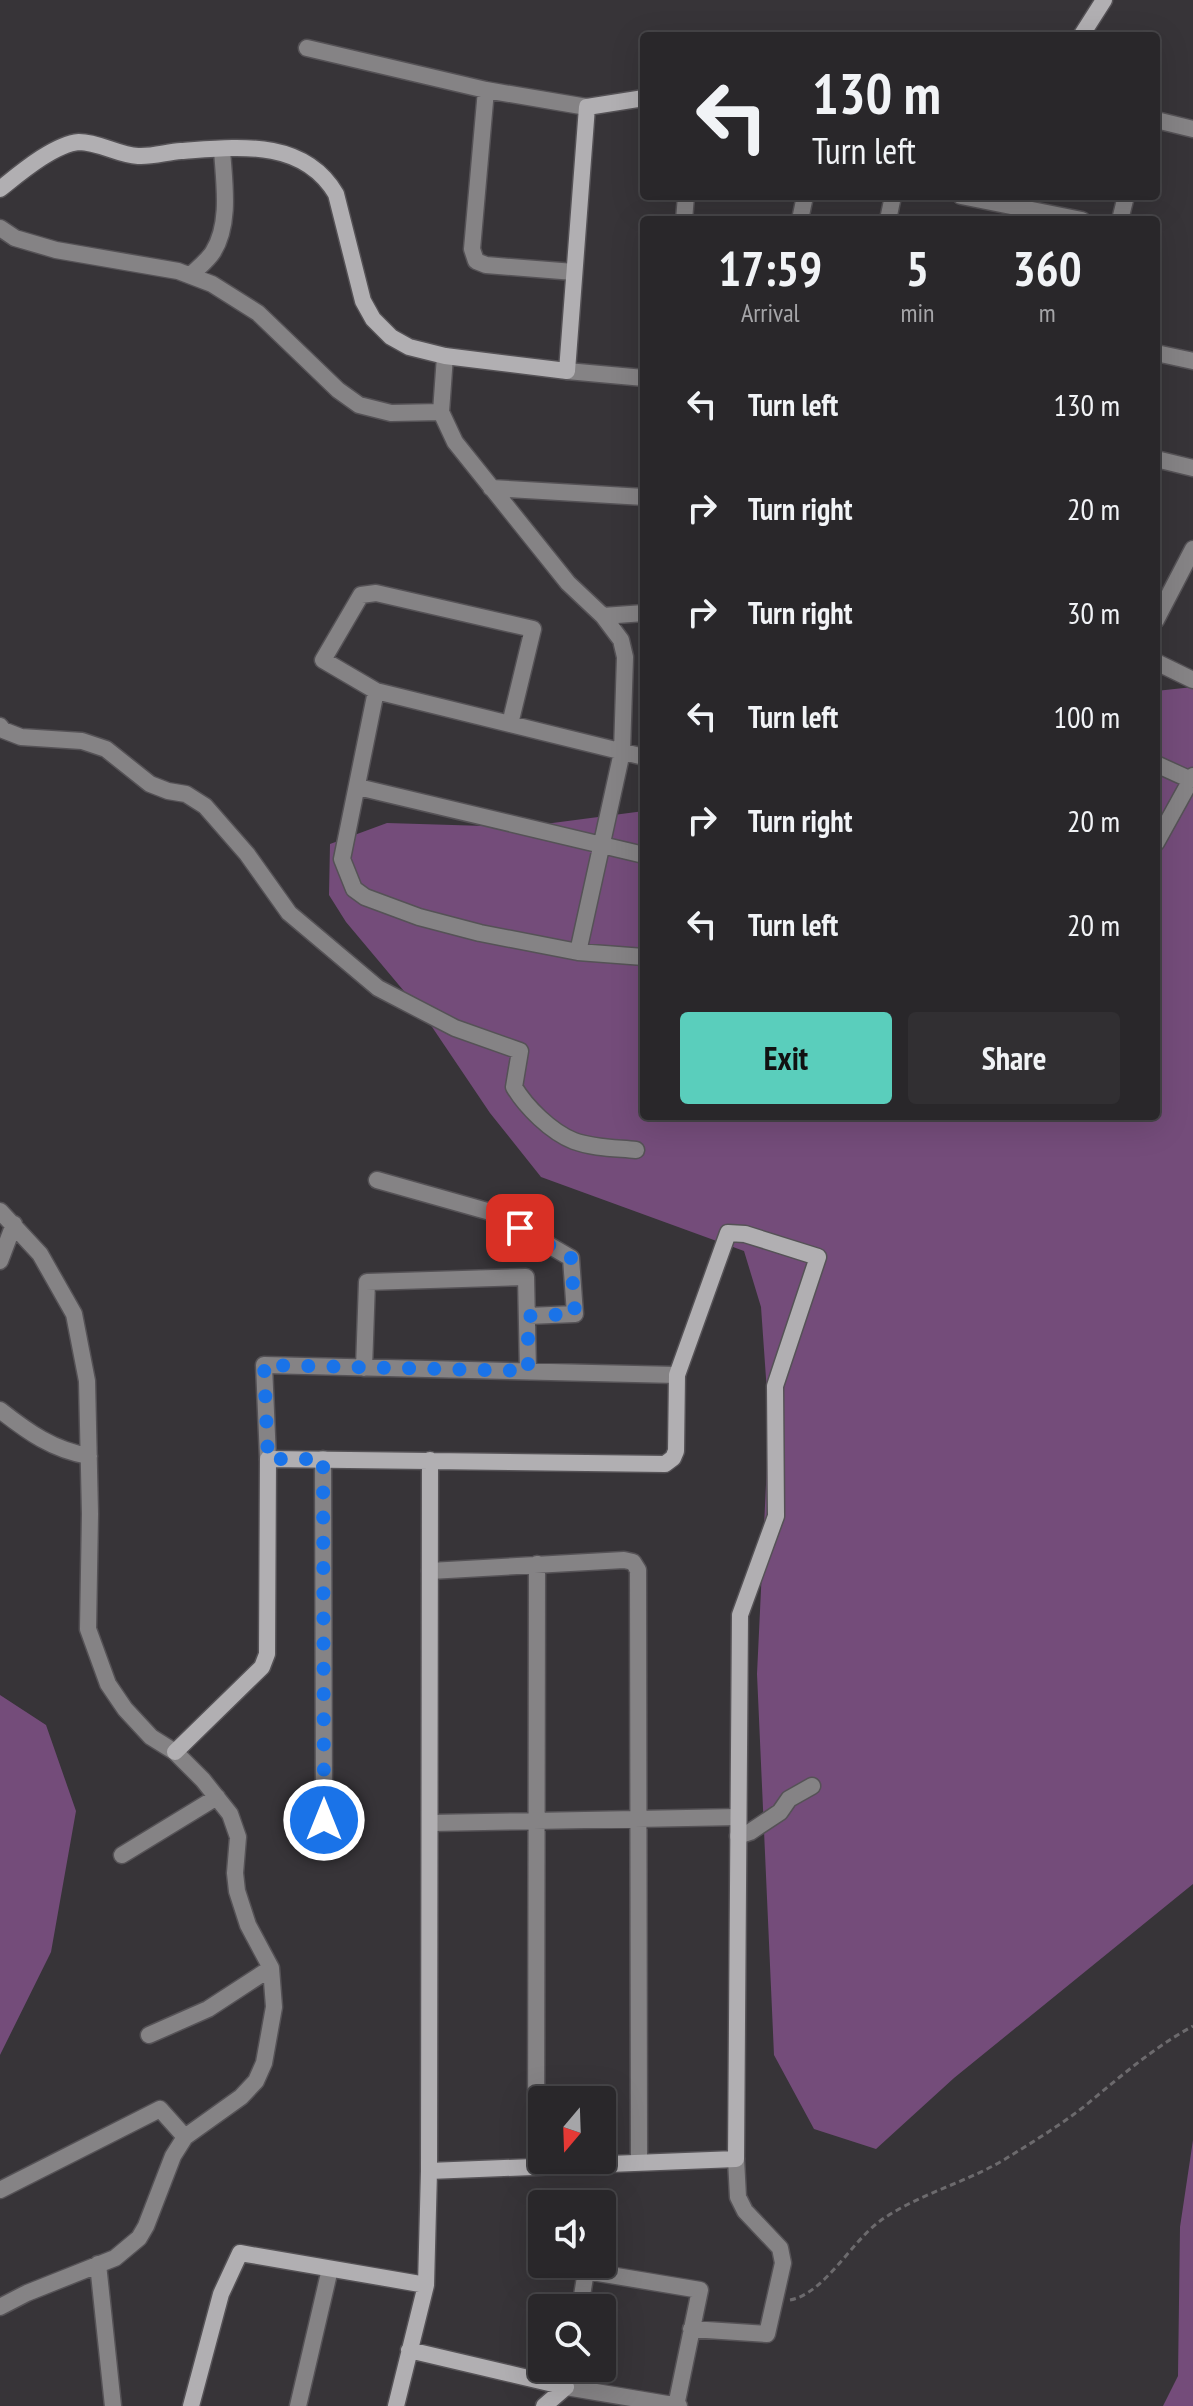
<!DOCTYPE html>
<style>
body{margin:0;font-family:"PT Sans Narrow",sans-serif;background:#312f32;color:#f1f3f6;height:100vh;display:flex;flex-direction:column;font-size:30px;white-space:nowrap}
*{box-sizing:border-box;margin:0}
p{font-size:26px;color:#a5a5a8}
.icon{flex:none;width:44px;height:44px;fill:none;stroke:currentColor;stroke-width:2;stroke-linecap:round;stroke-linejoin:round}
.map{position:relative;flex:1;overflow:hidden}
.side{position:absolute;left:640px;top:216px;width:520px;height:904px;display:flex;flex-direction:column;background:#29272a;border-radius:8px;box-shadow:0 8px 32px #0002,0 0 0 2px #454447}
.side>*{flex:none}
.banner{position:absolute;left:640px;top:32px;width:520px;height:168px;border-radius:8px;box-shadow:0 8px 32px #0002,0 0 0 2px #454447;background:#29272a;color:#f1f3f6;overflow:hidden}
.needle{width:52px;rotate:199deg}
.tools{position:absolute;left:528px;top:2086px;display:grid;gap:16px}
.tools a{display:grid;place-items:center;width:88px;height:88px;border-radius:8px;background:#29272a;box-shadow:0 8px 32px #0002,0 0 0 2px #454447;font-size:40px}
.pin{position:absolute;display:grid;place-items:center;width:68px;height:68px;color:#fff;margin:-34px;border-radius:16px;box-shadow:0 4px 12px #0006}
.me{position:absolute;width:88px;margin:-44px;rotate:0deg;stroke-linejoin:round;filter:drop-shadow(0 0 6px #0008)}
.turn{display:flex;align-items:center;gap:28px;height:168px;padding:0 40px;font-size:36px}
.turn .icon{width:104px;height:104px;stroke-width:2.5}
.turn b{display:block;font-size:56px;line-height:68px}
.eta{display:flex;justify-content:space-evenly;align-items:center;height:136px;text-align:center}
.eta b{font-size:48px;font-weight:700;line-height:56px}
.primary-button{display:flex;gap:16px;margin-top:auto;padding:16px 40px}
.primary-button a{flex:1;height:92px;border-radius:8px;background:#5acebc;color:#111;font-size:32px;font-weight:700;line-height:92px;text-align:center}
.primary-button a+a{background:#312f32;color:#f1f3f6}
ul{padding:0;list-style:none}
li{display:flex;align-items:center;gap:24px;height:104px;padding:0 40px}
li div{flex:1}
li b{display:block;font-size:30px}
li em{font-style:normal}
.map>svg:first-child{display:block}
</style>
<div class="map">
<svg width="1193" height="2406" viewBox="0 0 1193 2406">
<rect width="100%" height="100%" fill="#373438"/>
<path fill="#744c7a" d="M1193 687V1884L954 2078 876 2149 814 2129 774 2055 757 1674 769 1421 761 1307 744 1251 541 1177 490 1113 424 1015 346 922 329 895 330 844 387 823 522 827 644 811V1116H1156V691Z
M0 1695 46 1725 76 1811 51 1952 0 2055Z
M1193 2140V2406H1163L1178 2376 1180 2227Z"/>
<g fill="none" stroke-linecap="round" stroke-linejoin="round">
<defs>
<path id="street" d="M307 48 486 90 587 107
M486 90 472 249 476 261 486 265 574 272
M1156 120 1193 129
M961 196 1082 220
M684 220 686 196
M800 220 805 196
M888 220 893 196
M1120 220 1126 196
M0 228 15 238 56 250 178 271 212 284 258 313 338 390 359 405 391 413 441 412
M191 275C198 268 208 260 213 252 231 223 224 182 222 150
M1156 353 1193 361
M445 356 441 412 455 442 568 583 603 616 621 640 625 657 622 752 578 952
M567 371 644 378
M1156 459 1193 468
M491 488 644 497
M603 616 644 613
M1156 620 1193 549
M1156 662 1193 680
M376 691 342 859 354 889 365 897 419 917 480 933 578 952 644 957
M510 724 533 629 376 593 361 595 323 660 376 691 644 757
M0 726 3 730 21 737 82 741 106 749 150 784 168 791 186 794 205 806 247 854 289 913 378 988 455 1028 520 1051 514 1087C526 1107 551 1132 574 1141 593 1148 616 1148 636 1150
M1156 764 1191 780
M358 787 644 855
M1156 843 1193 776
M377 1180 494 1213 571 1258 575 1314 528 1316
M0 1211 40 1254 74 1314 87 1381 90 1514 88 1629 108 1684 125 1709 151 1737 175 1752 203 1780 230 1814 238 1837 235 1873 237 1891 248 1925 271 1968 274 2007 264 2063 256 2081 241 2097 185 2137 173 2156 146 2226 139 2238 115 2258 27 2293 0 2307
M0 1261 14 1224
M364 1368 367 1282 526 1277 528 1371
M0 1410C28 1432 53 1450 89 1456
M268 1459 264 1365 677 1375
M323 1459 324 1820
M430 1571 624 1560 633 1562 638 1570 639 2162
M431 1823 738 1817
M738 1836 750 1832 780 1812 789 1799 812 1786
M122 1855 217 1797
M149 2035 208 2009 271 1968
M536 2166 537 1564
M0 2190 160 2109 185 2137
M98 2264 113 2406
M580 2308 586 2271 700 2290 676 2406
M691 2329 767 2334 783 2263 780 2248 745 2211 738 2197 736 2159
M570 2368 566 2387 679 2406
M298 2406 330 2269"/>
<path id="secondary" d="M1081 36 1104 0
M0 189C19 174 54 144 79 142 99 142 118 155 138 156 152 157 167 152 181 151 237 147 303 138 336 194L363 301 373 319 391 337 409 347 445 356 567 371 587 107 644 98
M175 1752 262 1667 267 1654 268 1459 665 1464 673 1458 676 1451 677 1375 728 1233 745 1234 818 1257 775 1386 776 1516 740 1615 736 2159 429 2171
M409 2350 566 2387
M191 2406 221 2294 240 2253 426 2285
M396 2406 426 2285 429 2171 430 1460
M544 2406 566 2387"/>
</defs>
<use href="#street" stroke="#555256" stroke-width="19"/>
<use href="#secondary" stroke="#555256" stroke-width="19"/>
<path stroke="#6c6a6d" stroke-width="3" stroke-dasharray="6 4" stroke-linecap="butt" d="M790 2300C824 2294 852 2241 880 2221 919 2193 970 2182 1010 2156 1036 2140 1062 2124 1086 2105 1121 2076 1153 2048 1193 2026"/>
<use href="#street" stroke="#858385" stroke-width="16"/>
<use href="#secondary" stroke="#b1afb2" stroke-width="16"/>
</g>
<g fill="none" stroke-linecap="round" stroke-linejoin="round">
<path stroke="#1a73e8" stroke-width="14" stroke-dasharray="0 25.2" d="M324 1820 323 1459H268L264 1365 528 1371V1316L575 1314 571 1258 520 1228"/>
</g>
</svg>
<div class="tools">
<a><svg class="needle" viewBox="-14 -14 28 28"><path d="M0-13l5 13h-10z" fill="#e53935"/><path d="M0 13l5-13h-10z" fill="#a5a5a8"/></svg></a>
<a><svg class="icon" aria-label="sound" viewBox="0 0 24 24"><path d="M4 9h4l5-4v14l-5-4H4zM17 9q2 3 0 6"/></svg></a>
<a><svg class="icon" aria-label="search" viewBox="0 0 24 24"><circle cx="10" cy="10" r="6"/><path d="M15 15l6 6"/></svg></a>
</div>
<div class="pin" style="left:520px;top:1228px;background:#d93025"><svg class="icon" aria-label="arrive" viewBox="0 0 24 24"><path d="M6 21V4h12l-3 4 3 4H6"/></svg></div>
<svg class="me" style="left:324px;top:1820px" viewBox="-20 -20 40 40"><circle r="17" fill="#1a73e8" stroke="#fff" stroke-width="3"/><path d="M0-11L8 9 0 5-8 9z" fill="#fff"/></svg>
<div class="banner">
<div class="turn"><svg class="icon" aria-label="left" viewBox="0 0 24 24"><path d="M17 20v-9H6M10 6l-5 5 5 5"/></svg><div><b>130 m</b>Turn left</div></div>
</div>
<section class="side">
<div class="eta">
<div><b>17:59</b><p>Arrival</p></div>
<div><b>5</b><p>min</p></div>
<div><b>360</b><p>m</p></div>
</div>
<ul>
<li><svg class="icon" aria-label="left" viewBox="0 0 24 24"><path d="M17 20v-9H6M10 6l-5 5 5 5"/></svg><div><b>Turn left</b></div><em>130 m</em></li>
<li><svg class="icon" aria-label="right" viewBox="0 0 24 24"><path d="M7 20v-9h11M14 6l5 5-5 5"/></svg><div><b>Turn right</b></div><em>20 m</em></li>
<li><svg class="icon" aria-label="right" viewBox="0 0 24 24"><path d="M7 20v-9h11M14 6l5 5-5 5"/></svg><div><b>Turn right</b></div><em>30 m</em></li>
<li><svg class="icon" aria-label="left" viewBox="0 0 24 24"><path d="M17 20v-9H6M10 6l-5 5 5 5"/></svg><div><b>Turn left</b></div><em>100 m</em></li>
<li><svg class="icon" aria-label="right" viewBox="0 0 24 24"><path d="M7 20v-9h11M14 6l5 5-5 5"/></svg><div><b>Turn right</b></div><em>20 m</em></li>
<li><svg class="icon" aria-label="left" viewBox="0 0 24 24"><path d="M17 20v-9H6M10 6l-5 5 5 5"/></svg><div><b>Turn left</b></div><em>20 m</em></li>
</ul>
<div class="primary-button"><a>Exit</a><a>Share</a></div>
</section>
</div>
